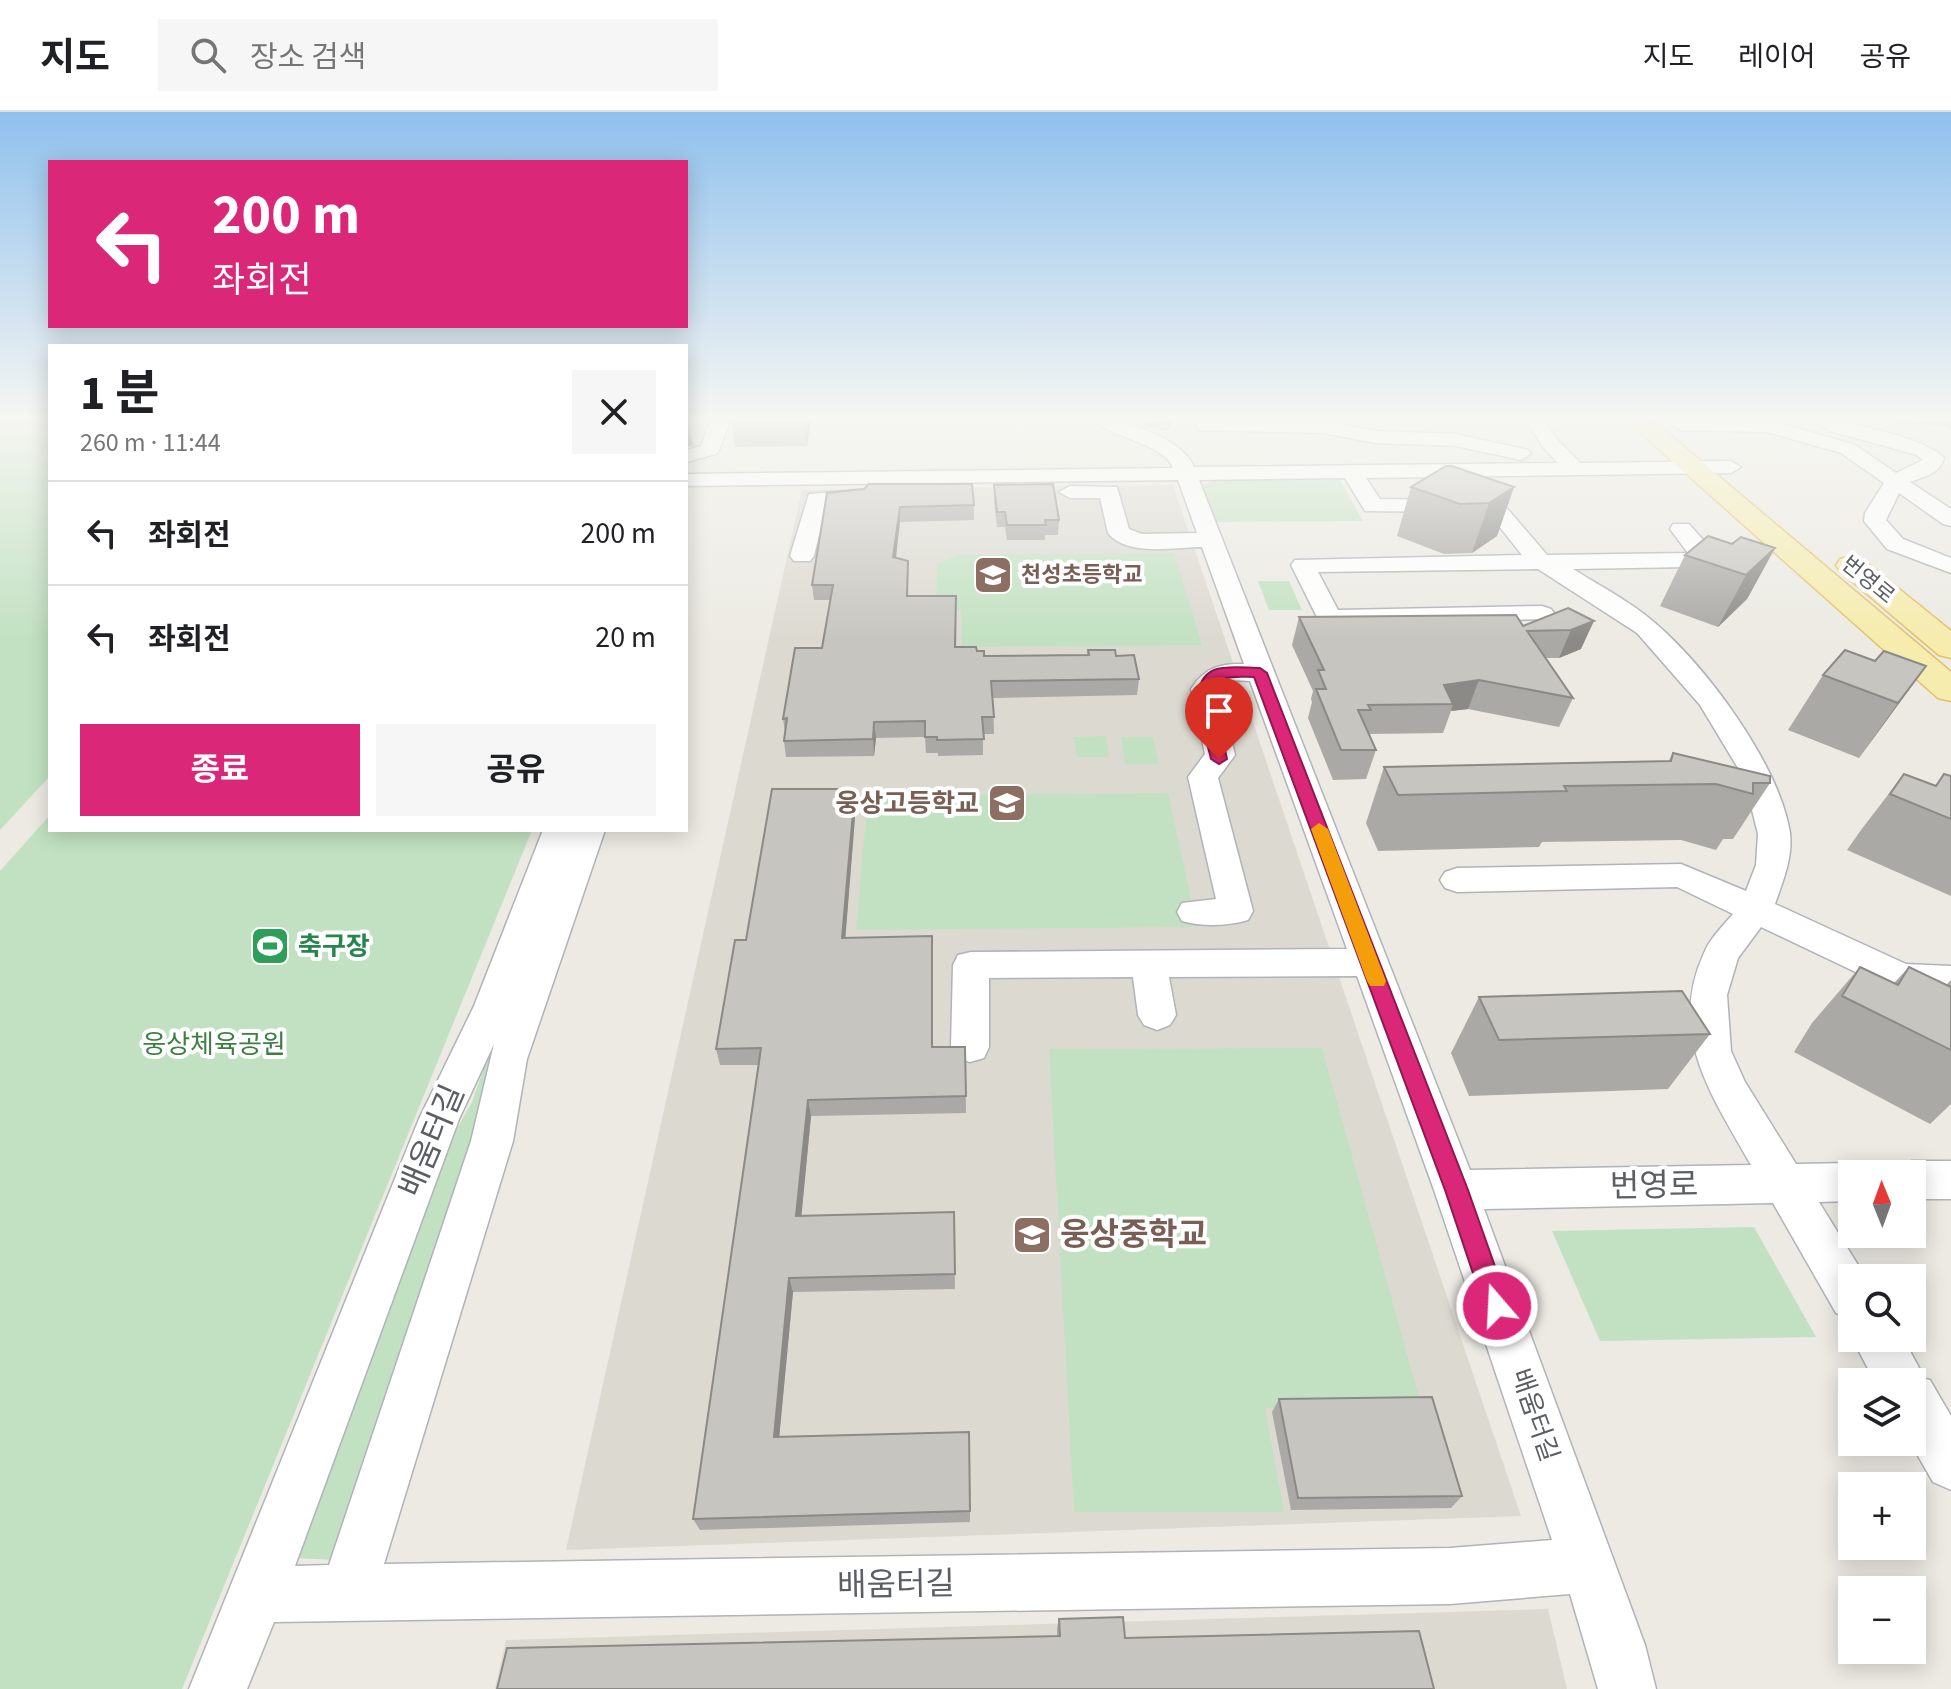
<!DOCTYPE html>
<html lang="ko">
<meta charset="utf-8">
<style>
body{margin:0;font-family:"Source Sans 3","Noto Sans KR",sans-serif;background:#f6f6f6;color:#202124;height:100vh;display:flex;flex-direction:column;font-size:30px;white-space:nowrap}
*{box-sizing:border-box;margin:0}
p{font-size:26px;color:#757577}
.icon{flex:none;width:44px;height:44px;fill:none;stroke:currentColor;stroke-width:2;stroke-linecap:round;stroke-linejoin:round}
.map{position:relative;flex:1;overflow:hidden}
.panel{position:absolute;left:48px;top:232px;width:640px;height:488px;display:flex;flex-direction:column;background:#fff;border-radius:0px;box-shadow:0 4px 20px #0003}
.panel>*{flex:none}
.guide{position:absolute;left:48px;top:48px;width:640px;height:168px;border-radius:0px;box-shadow:0 4px 20px #0003;background:#db2777;color:#fff;overflow:hidden}
.needle{width:52px;rotate:359deg}
.tools{position:absolute;left:1838px;top:1048px;display:grid;gap:16px}
.tools a{display:grid;place-items:center;width:88px;height:88px;border-radius:0px;background:#fff;box-shadow:0 4px 20px #0003;font-size:40px}
.pin{position:absolute;display:grid;place-items:center;width:68px;height:68px;color:#fff;margin:-82px -34px;border-radius:50% 50% 50% 0;rotate:-45deg;box-shadow:0 0 8px #0007}
.pin .icon{rotate:45deg}
.me{position:absolute;width:88px;margin:-44px;rotate:341deg;stroke-linejoin:round;filter:drop-shadow(0 0 6px #0008)}
.turn{display:flex;align-items:center;gap:28px;height:168px;padding:0 32px;font-size:36px}
.turn .icon{width:104px;height:104px;stroke-width:2.5}
.turn b{display:block;font-size:56px;line-height:68px}
.round{display:grid;place-items:center;flex:none;width:84px;height:84px;border-radius:0px;background:#f6f6f6}
.head{display:flex;align-items:center;justify-content:space-between;height:136px;padding:0 32px}
h1{font-size:48px;font-weight:700;line-height:60px}
.cta{display:flex;gap:16px;margin-top:auto;padding:16px 32px}
.cta a{flex:1;height:92px;border-radius:0px;background:#db2777;color:#fff;font-size:32px;font-weight:700;line-height:92px;text-align:center}
.cta a+a{background:#f6f6f6;color:#202124}
ul{padding:0;list-style:none}
li{display:flex;align-items:center;gap:24px;height:104px;padding:0 32px;border-top:2px solid #e0e0e0}
li div{flex:1}
li b{display:block;font-size:30px}
li em{font-style:normal}
header{display:flex;align-items:center;gap:48px;box-sizing:border-box;height:112px;padding:0 40px;background:#fff;border-bottom:2px solid #e0e0e0}
header strong{font-size:38px}
nav{display:flex;gap:44px;margin-inline-start:auto;font-size:28px}
.search{width:560px;height:72px;background:#f6f6f6;display:flex;align-items:center;gap:20px;box-sizing:border-box;padding:0 28px;border-radius:0px;color:#757577;font-size:30px}
.map>svg:first-child{display:block}
</style>
<header>
<strong>지도</strong>
<div class="search"><svg class="icon" aria-label="search" viewBox="0 0 24 24"><circle cx="10" cy="10" r="6"/><path d="M15 15l6 6"/></svg>장소 검색</div>
<nav><a>지도</a><a>레이어</a><a>공유</a></nav>
</header>
<div class="map">
<svg width="1951" height="1577" viewBox="0 0 1951 1577">
<rect width="100%" height="100%" fill="#eceae3"/>
<path fill="#dcd9d1" d="M1173 373 1521 1404 566 1438 802 378Z
M1548 1497 1567 1577H495L506 1528Z"/>
<path fill="#c2e1c2" d="M0 308H50V664L0 718Z
M1340 368 1363 409 1216 410 1202 374 1212 369Z
M1174 441 1202 533 962 535 961 498H936L937 452 957 443Z
M1258 469H1289L1302 498H1269Z
M1106 624 1109 645H1077L1074 625Z
M1121 625H1153L1159 652H1125Z
M1168 681 1197 815 856 818 868 684Z
M50 703V718H532L182 1577H0V759Z
M575 718 333 1448 297 1446 435 1055 472 990 567 720Z
M1322 936 1422 1296H1265L1284 1400H1074L1049 937Z
M1754 1115 1816 1225 1600 1229 1552 1119Z"/>
<g fill="none" stroke-linecap="round" stroke-linejoin="round">
<defs>
<path id="minor" d="M711 308H731L719 338 716 342 686 350V338L701 334Z
M1094 308C1123 306 1182 326 1194 355L1558 351 1543 335 1526 308H1544L1557 327 1580 351 1731 349 1741 355 1731 361 1366 366 1380 387 1460 388 1463 393 1452 400 1365 399 1345 366 1199 368 1470 1058 1751 1053C1712 984 1667 922 1704 841 1710 826 1723 814 1733 802L1677 775 1457 780 1445 776 1440 768 1445 760 1457 756 1681 752 1746 779 1756 753 1758 722 1744 666 1700 593 1637 521 1538 457 1318 460 1338 498 1542 494 1551 497 1555 502 1551 507 1320 511 1291 453 1295 448 1522 443 1468 375 1465 371 1468 367H1482L1547 443 1688 441 1670 417 1673 412H1689L1717 444 1713 449 1688 455 1573 457C1600 474 1631 490 1655 511 1707 556 1779 652 1790 721 1793 745 1783 769 1775 792L1906 852 1951 854V882H1919L1887 875 1761 815 1738 846 1727 883 1731 939 1745 970 1796 1052 1852 1051 1867 1057 1870 1062H1852V1089L1819 1090 1866 1166H1852V1207L1836 1201 1773 1091 1484 1097 1645 1533 1656 1577H1598L1570 1482 1450 1492 274 1510 247 1577H189L419 1007 474 894 543 718H605L527 947 513 1029 384 1452 1450 1436 1552 1428 1434 1078 1357 864 1169 865 1176 903 1170 913 1157 918 1144 913 1138 903 1133 865 989 866V935L984 946 970 950 956 946 951 935 953 853 958 843 971 840 1347 837 1250 569 1229 568 1219 577 1235 643 1218 666 1253 799 1248 808C1228 814 1202 815 1182 809L1177 800 1182 791 1216 787 1188 665 1205 642 1191 577C1204 556 1221 551 1244 552L1202 435C1175 435 1127 445 1108 421L1100 386H1070L1059 380 1070 374 1117 375 1129 417 1142 422 1197 421 1178 368 686 374V362L1173 356C1164 331 1112 327 1094 308ZM494 932 471 1029 329 1453 295 1454 459 1007Z
M1206 308 1324 309 1375 319 1456 322 1528 338 1531 342 1521 348 1456 334 1375 331 1324 321 1199 318 1196 314Z
M1676 308H1768L1855 333 1896 361 1923 348 1917 343 1830 319 1813 308C1838 306 1929 327 1944 346 1940 362 1925 364 1910 370L1951 397V414L1943 412 1899 381 1886 408 1903 427 1951 446V461L1887 437 1864 409 1865 401 1884 371 1841 341 1767 320 1681 318 1671 312Z
M857 378 868 384 865 389 826 393 814 444 810 449H794L790 444 809 382Z
M1912 1049H1951V1087H1912V1062H1893L1897 1055Z
M1852 1226H1903L1925 1267 1930 1268 1951 1304V1378L1933 1370 1910 1330 1912 1270H1875Z"/>
<path id="major" d="M1626 308H1652L1951 560V589L1938 586Z
M1851 444 1862 447 1951 519V546L1939 543 1840 459 1836 453 1840 447Z"/>
</defs>
<use href="#minor" stroke="#b0b3b7" stroke-width="3"/>
<use href="#major" stroke="#e2c166" stroke-width="3"/>
<use href="#minor" fill="#fff" fill-rule="evenodd"/>
<use href="#major" fill="#f6ecae" fill-rule="evenodd"/>
</g>
<path fill="#aba9a5" d="M731 308H811L807 334 735 335Z
M1145 308H1174L1167 319 1144 314Z
M1894 308H1951V318L1947 314 1898 311Z
M994 373 1059 408 1058 423H1045V428H1007L1005 415H997L994 388Z
M1411 375H1514L1497 424 1472 441 1444 442 1397 424Z
M827 381 974 393V408L900 410 896 446 908 449V484L956 535 977 539 984 544 1087 543 1088 538 1116 544 1139 567 1137 583 993 586 994 622H983V643L938 644V641H926L925 625 876 626 874 644 786 645 784 629 785 620 783 607 822 536 830 488H814L812 473Z
M1732 432 1775 436 1747 487 1718 515 1660 494 1685 443Z
M1568 496 1581 537 1559 546H1546L1573 586 1559 615 1468 597 1451 599 1443 621 1368 622 1376 638 1366 667 1333 668 1308 606 1312 590 1311 587 1313 579 1292 533 1299 505 1523 514Z
M1875 549 1926 554 1859 646 1788 618 1823 563Z
M1673 641 1770 671 1733 727H1723L1716 738 1681 728 1542 730 1539 735 1378 739 1366 711 1384 655 1668 650Z
M1904 662 1935 674 1944 662 1951 664V784L1847 738 1861 718Z
M855 677 856 693 845 826 933 841 932 935H965L966 1001 811 1004 801 1104 954 1100 955 1177 793 1180 779 1325 969 1320 970 1410 700 1418 693 1407 758 953H720L716 937 746 828Z
M1860 855 1894 871 1909 855 1946 873 1951 868V992L1930 1012 1794 940 1812 911Z
M1479 885 1710 922 1668 977 1469 984 1451 941Z
M1279 1287 1462 1384 1451 1396 1291 1398 1272 1300Z
M1059 1507 1125 1526 1057 1524V1516Z"/>
<path fill="#8b8a86" d="M686 308H688L693 333 686 335Z
M804 308H811L807 334Z
M1169 308H1174L1167 319Z
M1514 375 1497 424 1472 441 1489 391Z
M900 395V410L894 460 893 445Z
M1775 436 1747 487 1718 515 1746 463Z
M1594 509 1581 537 1559 546 1571 518Z
M1926 554 1887 608 1859 646 1898 591Z
M1479 568 1468 597 1451 599 1453 592 1444 573Z
M874 610 876 626 874 644 873 627Z
M855 677 856 693 844 843 842 826Z
M932 824 933 841 932 951Z
M808 988 811 1004 800 1119 796 1104Z
M789 1166 793 1180 778 1338 774 1325Z"/>
<path fill="#c7c5c0" stroke="#8b8a86" stroke-width="2" d="M1446 354H1452L1514 375 1489 391 1460 392 1411 375Z
M869 372H972L974 393 900 395 893 445 908 449 907 484H956L955 535H976L977 539H984V544L1089 543 1088 538H1115L1116 544 1134 543 1139 567 991 569 994 605H982L984 627 937 628V625H925V609L874 610 873 627 784 629 787 606 783 607 795 536H822L833 473H812L827 381 864 377Z
M1053 372 1059 408H1045L1046 413H1007L1005 400H997L994 373Z
M1708 424 1732 432 1741 425 1775 436 1746 463 1685 443Z
M1568 496 1594 509 1571 518 1527 519 1573 586 1479 568 1444 573 1453 592 1368 593 1371 598H1358L1376 638H1341L1316 577H1326L1318 558H1324L1299 505 1516 503 1523 514Z
M1845 538 1875 549 1884 539 1926 554 1898 591 1823 563Z
M1673 641 1770 664V671H1753V682L1716 672 1564 674 1567 679 1398 683 1384 655 1671 649Z
M1904 662 1936 674 1944 662 1951 664V707L1890 682Z
M772 677H855L842 826 932 824V935H965L966 984 808 988 796 1104 954 1100 955 1162 789 1166 774 1325 969 1320 970 1399 693 1407 761 936 716 937 735 828H746Z
M1860 855 1898 873 1909 855 1951 875V938L1842 884Z
M1682 879 1710 922 1499 928 1479 885Z
M1432 1285 1462 1384 1298 1386 1279 1287Z
M1123 1505 1125 1526 1419 1519 1434 1577H497L507 1536 1060 1524 1059 1507Z"/>
<linearGradient id="sky" x2="0" y2="1"><stop stop-color="#8fc0ed"/><stop offset="0.58" stop-color="#f6f6f2"/><stop offset="1" stop-color="#f6f6f2" stop-opacity="0"/></linearGradient>
<rect width="1951" height="528" fill="url(#sky)"/>
<path fill="#db2777" stroke="#8e194d" stroke-width="2" d="M1260 556 1267 561 1468 1078 1509 1194 1505 1202 1497 1206 1488 1202 1484 1194 1445 1078 1254 565C1236 565 1217 561 1212 582L1227 647 1219 652 1211 647C1206 623 1183 572 1214 558 1226 553 1247 556 1260 556Z"/>
<path fill="#f59e0b" d="M1319 711 1328 717 1386 869 1384 874H1370L1367 869 1311 717Z"/>
<defs>
<symbol id="school-square" viewBox="-11 -11 22 22"><rect x="-9" y="-9" width="18" height="18" rx="4" fill="#8d6e63" stroke="#fff"/><path d="M0-5L7-2L0 1L-7-2ZM-4 1L0 2.5L4 1V4Q0 6-4 4Z" fill="#fff"/></symbol>
<symbol id="stadium-square" viewBox="-11 -11 22 22"><rect x="-9" y="-9" width="18" height="18" rx="4" fill="#2e9e5b" stroke="#fff"/><path d="M0-5a6.5 5 0 1 0 0 10a6.5 5 0 1 0 0-10ZM-3.5-1.8h7v3.6h-7Z" fill="#fff"/></symbol>
</defs>
<g fill-rule="evenodd">
<use href="#school-square" x="971" y="441" width="44" height="44"/>
<use href="#school-square" x="985" y="669" width="44" height="44"/>
<use href="#stadium-square" x="248" y="812" width="44" height="44"/>
<use href="#school-square" x="1010" y="1101" width="44" height="44"/>
</g>
<g text-anchor="middle" dominant-baseline="central" stroke-width="8" stroke-linejoin="round" paint-order="stroke">
<g font-size="22" font-weight="bold" fill="#785e54" stroke="#fff" text-anchor="start">
<text x="1021" y="463">천성초등학교</text>
</g>
<g font-size="22" fill="#5b5e62" stroke="#fff">
<text transform="translate(1868 468) rotate(39)">번영로</text>
</g>
<g font-size="26" font-weight="bold" fill="#785e54" stroke="#fff" text-anchor="end">
<text x="979" y="691">웅상고등학교</text>
</g>
<g font-size="26" font-weight="bold" fill="#27864d" stroke="#fff" text-anchor="start">
<text x="298" y="834">축구장</text>
</g>
<g font-size="26" fill="#3d7e42" stroke="#fff">
<text x="214" y="932">웅상체육공원</text>
</g>
<g font-size="26" fill="#5b5e62" stroke="#fff">
<text transform="translate(1535 1303) rotate(71)">배움터길</text>
</g>
<g font-size="32" fill="#5b5e62" stroke="#fff">
<text transform="translate(432 1029) rotate(-67)">배움터길</text>
<text transform="translate(1654 1074) rotate(-1)">번영로</text>
<text transform="translate(896 1473) rotate(-1)">배움터길</text>
</g>
<g font-size="32" font-weight="bold" fill="#785e54" stroke="#fff" text-anchor="start">
<text x="1060" y="1123">웅상중학교</text>
</g>
</g>
</svg>
<div class="tools">
<a><svg class="needle" viewBox="-14 -14 28 28"><path d="M0-13l5 13h-10z" fill="#e53935"/><path d="M0 13l5-13h-10z" fill="#757577"/></svg></a>
<a><svg class="icon" aria-label="search" viewBox="0 0 24 24"><circle cx="10" cy="10" r="6"/><path d="M15 15l6 6"/></svg></a>
<a><svg class="icon" aria-label="layers" viewBox="0 0 24 24"><path d="M12 4l9 5-9 5-9-5zM3 14l9 5 9-5"/></svg></a>
<a>+</a>
<a>−</a>
</div>
<div class="pin" style="left:1219px;top:647px;background:#d93025"><svg class="icon" aria-label="arrive" viewBox="0 0 24 24"><path d="M6 21V4h12l-3 4 3 4H6"/></svg></div>
<svg class="me" style="left:1497px;top:1194px" viewBox="-20 -20 40 40"><circle r="17" fill="#db2777" stroke="#fff" stroke-width="3"/><path d="M0-11L8 9 0 5-8 9z" fill="#fff"/></svg>
<div class="guide">
<div class="turn"><svg class="icon" aria-label="left" viewBox="0 0 24 24"><path d="M17 20v-9H6M10 6l-5 5 5 5"/></svg><div><b>200 m</b>좌회전</div></div>
</div>
<section class="panel">
<div class="head"><div><h1>1 분</h1><p>260 m · 11:44</p></div><a class="round"><svg class="icon" aria-label="close" viewBox="0 0 24 24"><path d="M6 6l12 12M18 6L6 18"/></svg></a></div>
<ul>
<li><svg class="icon" aria-label="left" viewBox="0 0 24 24"><path d="M17 20v-9H6M10 6l-5 5 5 5"/></svg><div><b>좌회전</b></div><em>200 m</em></li>
<li><svg class="icon" aria-label="left" viewBox="0 0 24 24"><path d="M17 20v-9H6M10 6l-5 5 5 5"/></svg><div><b>좌회전</b></div><em>20 m</em></li>
</ul>
<div class="cta"><a>종료</a><a>공유</a></div>
</section>
</div>
